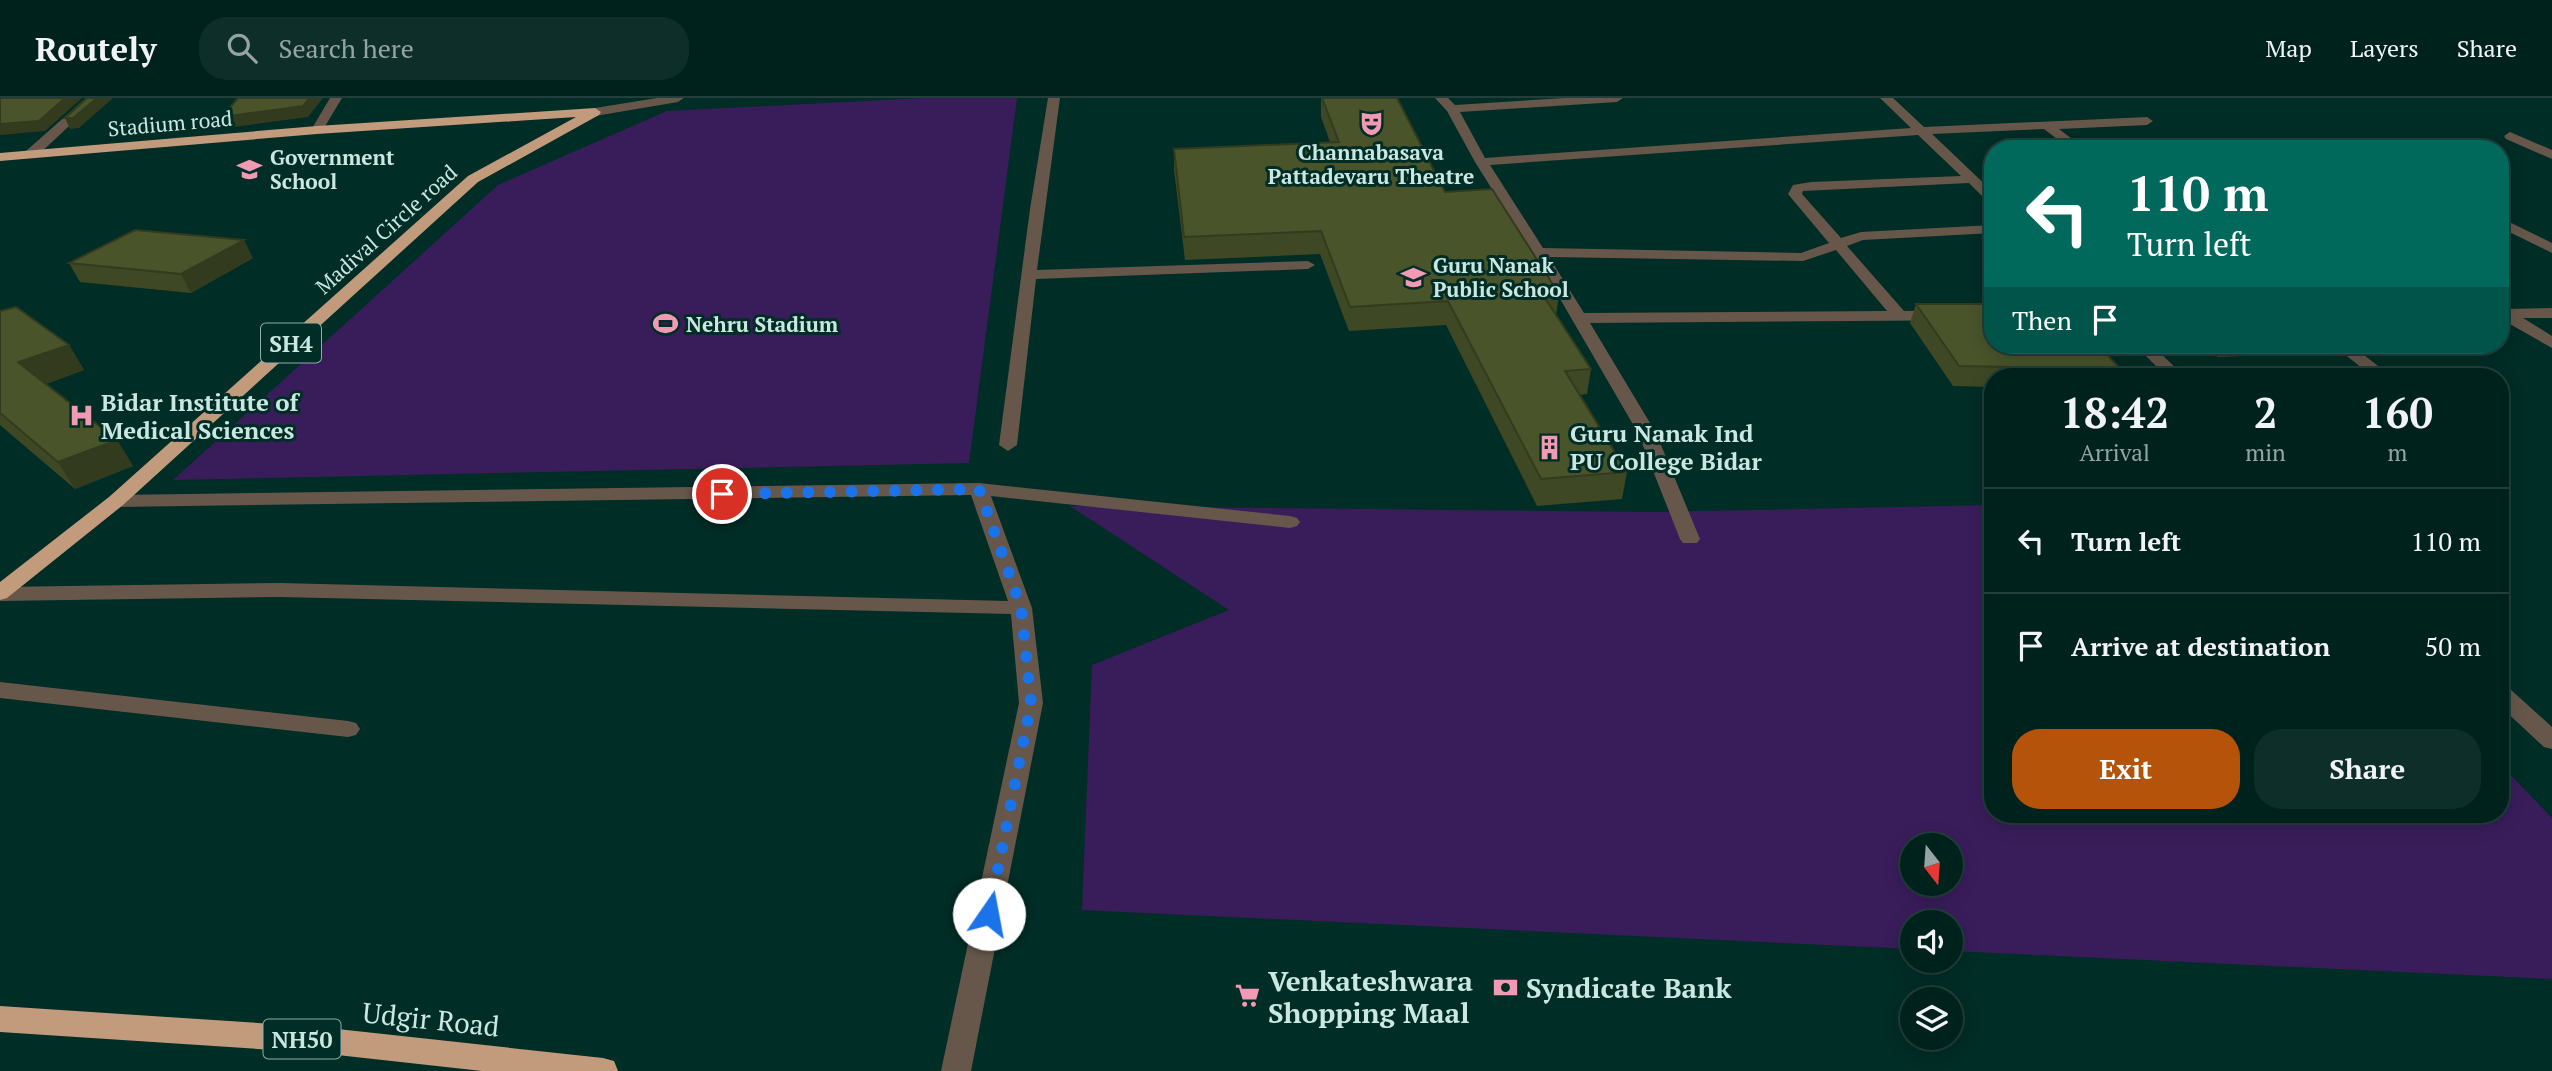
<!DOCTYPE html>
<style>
body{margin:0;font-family:"PT Serif",serif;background:#0e2f29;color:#f1f3f6;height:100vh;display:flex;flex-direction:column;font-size:26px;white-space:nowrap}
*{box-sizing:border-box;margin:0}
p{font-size:23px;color:#95a4a3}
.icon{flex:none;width:38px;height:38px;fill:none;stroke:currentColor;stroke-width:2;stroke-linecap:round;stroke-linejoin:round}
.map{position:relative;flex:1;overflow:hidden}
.drawer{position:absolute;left:1984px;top:270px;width:525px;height:455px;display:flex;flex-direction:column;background:#00221c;border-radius:28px;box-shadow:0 4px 18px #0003,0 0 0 2px #223f3b}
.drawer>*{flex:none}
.top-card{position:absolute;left:1984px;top:42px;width:525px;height:214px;border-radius:28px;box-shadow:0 4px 18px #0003,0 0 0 2px #223f3b;background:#00695c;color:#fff;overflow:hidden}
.needle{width:46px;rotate:163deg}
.fabs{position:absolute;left:1900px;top:735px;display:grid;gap:14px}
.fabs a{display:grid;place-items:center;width:63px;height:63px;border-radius:50%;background:#00221c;box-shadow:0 4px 18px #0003,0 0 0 2px #223f3b;font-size:35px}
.pin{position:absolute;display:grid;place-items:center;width:60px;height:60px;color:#fff;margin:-30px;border:4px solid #fff;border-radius:50%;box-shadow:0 2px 7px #0007}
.me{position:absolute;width:77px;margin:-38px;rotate:12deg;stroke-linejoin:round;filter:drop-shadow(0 0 5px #0008)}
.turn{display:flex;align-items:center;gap:24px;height:147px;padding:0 28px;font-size:32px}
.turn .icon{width:91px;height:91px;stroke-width:2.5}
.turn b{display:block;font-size:49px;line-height:60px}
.then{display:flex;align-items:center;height:66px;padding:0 28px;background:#0003;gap:14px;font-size:26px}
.eta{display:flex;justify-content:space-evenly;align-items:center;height:119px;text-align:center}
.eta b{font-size:42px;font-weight:800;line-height:49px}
.primary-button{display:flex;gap:14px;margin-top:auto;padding:14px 28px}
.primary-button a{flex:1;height:80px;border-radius:28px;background:#b45309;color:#fff;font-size:28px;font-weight:800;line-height:80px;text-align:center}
.primary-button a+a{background:#0e2f29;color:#f1f3f6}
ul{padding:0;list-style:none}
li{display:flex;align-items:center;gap:21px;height:105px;padding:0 28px;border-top:2px solid #223f3b}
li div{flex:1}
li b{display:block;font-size:26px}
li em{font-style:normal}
header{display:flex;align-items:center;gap:42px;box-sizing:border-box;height:98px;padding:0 35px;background:#00221c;border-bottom:2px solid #223f3b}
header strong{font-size:33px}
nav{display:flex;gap:38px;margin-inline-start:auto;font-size:24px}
.search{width:490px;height:63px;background:#0e2f29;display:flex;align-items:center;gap:18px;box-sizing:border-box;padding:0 24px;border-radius:28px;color:#95a4a3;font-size:26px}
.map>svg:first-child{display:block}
</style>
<header>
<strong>Routely</strong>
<div class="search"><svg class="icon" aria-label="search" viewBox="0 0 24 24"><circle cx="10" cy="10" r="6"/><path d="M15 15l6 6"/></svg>Search here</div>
<nav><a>Map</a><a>Layers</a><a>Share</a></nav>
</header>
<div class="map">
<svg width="2552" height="973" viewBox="0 0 2552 973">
<rect width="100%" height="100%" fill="#002d26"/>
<path fill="#391d5b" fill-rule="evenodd" d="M923 0H1017L969 365 173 382 498 87 667 13Z
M1993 407V716H2501V667L2552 720V881L1951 853V824H1913V851L1082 812 1092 567 1229 512 1070 408 1655 414ZM1913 747H1951V786H1913Z"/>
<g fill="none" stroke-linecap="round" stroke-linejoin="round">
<path fill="#66574a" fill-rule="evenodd" d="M86 0H99L36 59H26V53Z
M330 0H342L321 35H313L311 32Z
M657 0H684L678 4 595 18 589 14 595 10Z
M1048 0H1060L1037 172 1308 163 1315 167 1308 171 1036 181 1017 347 1008 353 999 347 1030 111Z
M1435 0H1448L1455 7 1564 0H1623L1617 4 1460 14 1485 60 1911 30 1880 0H1893L1924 29 2147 19 2153 23 2147 27 2059 31 2085 51H2070L2044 31 1932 36 1993 94V105L1988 104 1969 85 1803 93 1802 96 1841 140 1861 134 1993 127V135L1863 142 1847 148 1904 213 1993 212V222L1590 225 1656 335 1700 441 1697 445H1683L1680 441 1638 335 1552 187 1475 64 1447 13ZM1918 37 1961 78 1811 84 1793 87 1788 96 1829 145 1801 155 1543 150 1490 67ZM1836 152 1887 213 1584 215 1549 159 1803 163Z
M2510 34 2552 52V61L2506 41 2504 38Z
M2501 120 2552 145V155L2501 130Z
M2552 210V220H2523L2552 238V250L2501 221V212L2504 211Z
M2135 247H2152L2184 278H2166Z
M2333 247H2351L2391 278H2372Z
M979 385 1290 418 1297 420 1300 424 1297 428 1290 430 991 398 1032 510 1043 605 971 973H941L1019 605 1011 516 280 499 0 503V489L280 485 1008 503 971 397 116 409 106 403 116 397Z
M0 584 348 623 356 625 360 631 356 637 348 639 0 600Z
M2501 588 2509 590 2552 629V651L2544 649 2501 609Z"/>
<path fill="#c19b7c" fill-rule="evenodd" d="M595 10 601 14 599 17 478 84 123 407 7 500 0 502V484L109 399 468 78 576 19 317 36 0 63V55L317 28Z
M0 908 319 929 603 960 614 963 618 973H482L319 955 0 934Z"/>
</g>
<path fill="#3f4825" d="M1321 0 1445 94 1559 196 1556 217 1591 271 1587 296 1580 297 1627 374 1622 401 1537 408 1446 227 1349 233 1320 156 1185 162 1174 72V51L1330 44 1321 19Z
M253 160 191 195 80 184 69 165Z
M1916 206 2120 271 2117 278H1993V289L1953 288 1910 225Z
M0 213 69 247 84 272 46 286 117 342 133 368 75 391 0 327Z
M2204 247H2273L2268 257 2218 259Z"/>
<path fill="#333b1e" d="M65 0H82L45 33 0 37V26Z
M97 0H113L79 30 70 31 65 20Z
M310 0H323L308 19 227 30 222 19Z
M244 142 253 160 191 195 181 176Z
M69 247 84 272 34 290 18 264Z
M117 342 133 368 75 391 58 364Z"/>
<path fill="#49542b" stroke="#333b1e" stroke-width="2" d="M0 0H65L39 23 0 26Z
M87 0H97L73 20H65Z
M238 0H310L303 8 222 19Z
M1322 0H1397L1445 94 1492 91 1559 196 1543 197 1591 271 1565 273 1627 374 1541 381 1448 203 1350 209 1321 133 1184 139 1174 51 1339 44Z
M135 132 244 142 181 176 69 165Z
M1916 206H1993V247H2099L2120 271 1959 268Z
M16 209 69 247 18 264 117 342 58 364 0 315V213Z"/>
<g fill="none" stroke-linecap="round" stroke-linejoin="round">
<path stroke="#1a73e8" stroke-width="12" stroke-dasharray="0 21.6" d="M722 396 979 391 1021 509 1031 605 989 816"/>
</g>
<defs>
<symbol id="theatre-bare" viewBox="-9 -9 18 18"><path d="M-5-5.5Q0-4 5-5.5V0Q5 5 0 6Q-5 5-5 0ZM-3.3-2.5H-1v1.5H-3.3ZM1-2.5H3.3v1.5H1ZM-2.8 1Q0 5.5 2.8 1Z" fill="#f19ab3" stroke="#002d26" stroke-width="2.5" paint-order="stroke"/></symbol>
<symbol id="school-bare" viewBox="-9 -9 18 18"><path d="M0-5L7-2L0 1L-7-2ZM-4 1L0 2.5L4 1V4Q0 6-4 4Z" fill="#f19ab3" stroke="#002d26" stroke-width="2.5" paint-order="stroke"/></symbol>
<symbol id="stadium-bare" viewBox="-9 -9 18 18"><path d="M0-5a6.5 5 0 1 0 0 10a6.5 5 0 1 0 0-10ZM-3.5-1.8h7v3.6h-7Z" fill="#f19ab3" stroke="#002d26" stroke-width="2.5" paint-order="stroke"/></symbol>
<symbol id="hospital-bare" viewBox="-9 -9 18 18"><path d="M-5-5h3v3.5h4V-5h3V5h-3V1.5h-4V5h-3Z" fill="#f19ab3" stroke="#002d26" stroke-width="2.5" paint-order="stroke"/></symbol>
<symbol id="building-bare" viewBox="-9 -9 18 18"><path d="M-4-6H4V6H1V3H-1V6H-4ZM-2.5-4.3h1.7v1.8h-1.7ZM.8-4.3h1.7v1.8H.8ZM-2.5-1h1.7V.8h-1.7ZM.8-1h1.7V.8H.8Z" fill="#f19ab3" stroke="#002d26" stroke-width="2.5" paint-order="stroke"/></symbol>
<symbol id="bank-bare" viewBox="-9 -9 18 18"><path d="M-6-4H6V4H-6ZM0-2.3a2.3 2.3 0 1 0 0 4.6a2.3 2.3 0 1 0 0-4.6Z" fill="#f19ab3" stroke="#002d26" stroke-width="2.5" paint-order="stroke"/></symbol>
<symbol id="supermarket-bare" viewBox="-9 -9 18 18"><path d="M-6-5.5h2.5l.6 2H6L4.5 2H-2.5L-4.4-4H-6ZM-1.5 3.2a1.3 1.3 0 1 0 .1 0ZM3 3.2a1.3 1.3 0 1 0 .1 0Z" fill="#f19ab3" stroke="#002d26" stroke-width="2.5" paint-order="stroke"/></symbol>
</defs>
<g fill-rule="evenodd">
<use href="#theatre-bare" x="1354" y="8" width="35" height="35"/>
<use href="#school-bare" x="232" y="54" width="35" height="35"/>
<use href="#school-bare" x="1396" y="162" width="35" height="35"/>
<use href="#stadium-bare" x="648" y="208" width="35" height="35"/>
<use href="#hospital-bare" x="64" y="300" width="35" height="35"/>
<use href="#building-bare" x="1532" y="332" width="35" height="35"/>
<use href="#bank-bare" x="1488" y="872" width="35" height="35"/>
<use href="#supermarket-bare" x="1230" y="880" width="35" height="35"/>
</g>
<g text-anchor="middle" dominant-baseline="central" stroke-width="6" stroke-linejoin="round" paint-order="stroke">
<g font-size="21" fill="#cae7e1" stroke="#002d26">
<text transform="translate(170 25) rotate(-5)">Stadium road</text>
<text transform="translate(386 131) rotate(-42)">Madival Circle road</text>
</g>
<g font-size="21" font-weight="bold" fill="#cae7e1" stroke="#002d26" text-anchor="start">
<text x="1371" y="54" text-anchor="middle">Channabasava<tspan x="1371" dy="24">Pattadevaru Theatre</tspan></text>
<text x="270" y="59">Government<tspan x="270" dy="24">School</tspan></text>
<text x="1433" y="167">Guru Nanak<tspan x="1433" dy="24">Public School</tspan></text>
<text x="686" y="226">Nehru Stadium</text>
</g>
<g fill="#002d26" stroke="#8dafa9" stroke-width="2">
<rect x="261" y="225.5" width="60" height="39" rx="5"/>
<rect x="263.5" y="921.5" width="77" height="39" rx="5"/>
</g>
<g font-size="23" font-weight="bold" fill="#cae7e1">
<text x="291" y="245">SH4</text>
<text x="302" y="941">NH50</text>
</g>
<g font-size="24" font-weight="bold" fill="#cae7e1" stroke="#002d26" text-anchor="start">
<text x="101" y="304">Bidar Institute of<tspan x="101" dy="28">Medical Sciences</tspan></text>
<text x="1570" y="335">Guru Nanak Ind<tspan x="1570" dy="28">PU College Bidar</tspan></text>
</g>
<g font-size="28" font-weight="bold" fill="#cae7e1" stroke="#002d26" text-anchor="start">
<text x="1268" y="882">Venkateshwara<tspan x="1268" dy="32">Shopping Maal</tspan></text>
<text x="1526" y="889">Syndicate Bank</text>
</g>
<g font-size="28" fill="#cae7e1" stroke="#002d26">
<text transform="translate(431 921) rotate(6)">Udgir Road</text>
</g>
</g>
</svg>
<div class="fabs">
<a><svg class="needle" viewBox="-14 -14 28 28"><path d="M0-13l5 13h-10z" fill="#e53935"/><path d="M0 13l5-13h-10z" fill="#95a4a3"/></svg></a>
<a><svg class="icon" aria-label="sound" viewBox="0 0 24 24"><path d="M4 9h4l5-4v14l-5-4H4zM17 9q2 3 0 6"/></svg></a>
<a><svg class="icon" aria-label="layers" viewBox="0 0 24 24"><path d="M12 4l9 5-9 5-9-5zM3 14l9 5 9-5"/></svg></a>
</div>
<div class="pin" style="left:722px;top:396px;background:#d93025"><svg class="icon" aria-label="arrive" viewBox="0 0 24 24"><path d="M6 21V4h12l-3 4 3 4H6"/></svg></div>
<svg class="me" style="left:989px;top:816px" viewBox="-20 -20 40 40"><circle r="19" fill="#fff"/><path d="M0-13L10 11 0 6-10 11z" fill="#1a73e8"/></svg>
<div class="top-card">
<div class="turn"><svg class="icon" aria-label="left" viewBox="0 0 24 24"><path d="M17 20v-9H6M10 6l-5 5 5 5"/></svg><div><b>110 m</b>Turn left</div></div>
<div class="then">Then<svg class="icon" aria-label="arrive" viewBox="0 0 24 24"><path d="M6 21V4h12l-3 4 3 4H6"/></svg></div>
</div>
<section class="drawer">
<div class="eta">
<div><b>18:42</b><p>Arrival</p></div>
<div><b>2</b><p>min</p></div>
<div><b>160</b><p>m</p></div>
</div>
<ul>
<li><svg class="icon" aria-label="left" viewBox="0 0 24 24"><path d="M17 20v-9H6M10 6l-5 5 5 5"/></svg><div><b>Turn left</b></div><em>110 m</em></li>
<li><svg class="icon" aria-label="arrive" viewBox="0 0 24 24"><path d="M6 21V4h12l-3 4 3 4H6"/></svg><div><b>Arrive at destination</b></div><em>50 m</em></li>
</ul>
<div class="primary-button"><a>Exit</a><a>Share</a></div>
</section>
</div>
